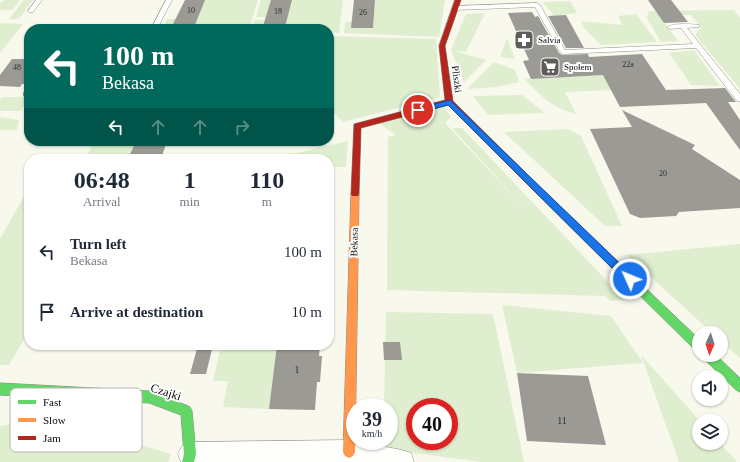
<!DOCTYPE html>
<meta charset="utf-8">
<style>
body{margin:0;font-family:Georgia,serif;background:#f6f6f7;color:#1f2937;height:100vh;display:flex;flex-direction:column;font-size:15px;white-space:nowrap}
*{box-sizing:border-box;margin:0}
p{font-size:13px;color:#747a83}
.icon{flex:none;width:22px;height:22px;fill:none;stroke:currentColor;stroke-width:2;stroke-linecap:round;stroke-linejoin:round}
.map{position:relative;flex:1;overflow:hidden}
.panel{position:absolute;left:24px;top:154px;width:310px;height:196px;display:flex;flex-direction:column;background:#fff;border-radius:16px;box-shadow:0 1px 3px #0004}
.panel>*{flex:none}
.guide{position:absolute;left:24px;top:24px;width:310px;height:122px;border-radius:16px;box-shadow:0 1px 3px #0004;background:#00695c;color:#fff;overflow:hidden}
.needle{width:26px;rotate:183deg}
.buttons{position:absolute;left:692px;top:326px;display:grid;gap:8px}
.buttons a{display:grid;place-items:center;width:36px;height:36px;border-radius:50%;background:#fff;box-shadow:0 1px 3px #0004;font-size:20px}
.speed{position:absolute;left:346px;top:398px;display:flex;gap:8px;font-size:20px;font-weight:700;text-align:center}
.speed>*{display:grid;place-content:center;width:52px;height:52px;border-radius:50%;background:#fff;box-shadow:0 1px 3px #0004;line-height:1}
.speed small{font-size:10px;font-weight:400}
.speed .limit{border:6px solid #d22;background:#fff;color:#111}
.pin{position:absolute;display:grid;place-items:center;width:34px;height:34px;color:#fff;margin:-17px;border:2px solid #fff;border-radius:50%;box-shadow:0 1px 4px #0007}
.me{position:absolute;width:44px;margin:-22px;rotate:314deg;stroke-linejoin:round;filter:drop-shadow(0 0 3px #0008)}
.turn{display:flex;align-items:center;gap:14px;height:84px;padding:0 12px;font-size:18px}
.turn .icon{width:52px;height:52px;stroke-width:2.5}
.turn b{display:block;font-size:28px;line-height:34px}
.lanes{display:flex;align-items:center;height:38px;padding:0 12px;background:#0003;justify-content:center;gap:20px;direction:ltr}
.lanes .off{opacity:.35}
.eta{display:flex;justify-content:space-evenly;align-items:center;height:68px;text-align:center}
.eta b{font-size:24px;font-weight:800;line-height:28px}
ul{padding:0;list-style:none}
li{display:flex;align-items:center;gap:12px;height:60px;padding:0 12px}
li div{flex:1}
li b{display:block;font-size:15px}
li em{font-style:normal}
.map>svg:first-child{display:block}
</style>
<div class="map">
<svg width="740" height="462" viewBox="0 0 740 462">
<rect width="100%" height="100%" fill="#f9f8ed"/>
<path fill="#deeece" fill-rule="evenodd" d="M5 0H20L12 10H0V3Z
M24 0H33L19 19H9Z
M205 0H258L249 29 163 28 167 19H176L173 24 195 25Z
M261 0H271L266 17H256Z
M292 0H343L339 33 329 32V29H252L255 20H265L264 26 285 27Z
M375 0H445L439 37 344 33 345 22H352V28H373Z
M570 1 577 13 554 16 543 2Z
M734 10 740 18V89L696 36V33L701 28 691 15H659L678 41 661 42 647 18 649 11Z
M485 13 466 52 454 51 486 60 464 82 451 50 466 14Z
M636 14 657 42 601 45 584 28 581 21 622 25 618 16Z
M0 23 23 24 0 53Z
M329 36 436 39 440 97 343 122 335 114 329 115Z
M507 38 515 59 500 57Z
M694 50 720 86 691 85 669 53Z
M494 62 515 70 519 82 496 87 467 89Z
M623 74 637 89 565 92 576 114C554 109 539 95 525 79Z
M522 95 545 113 488 115 473 96Z
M3 97H29V104H25L21 111H0V99Z
M442 104 451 117 445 123 534 218 452 128H462L625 300 610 301 605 296 387 290 388 137 396 135 376 121Z
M0 117 19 120 17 130H0Z
M568 129 581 136 622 226H605L504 132Z
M94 141H136L128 159H85Z
M348 141 346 167H329V159H260L261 156 296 153Z
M29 187V331L9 365H0V239Z
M740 244V358L721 341V333H712L627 255Z
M502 305 611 316 643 363 517 373Z
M386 312 493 314 524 462H481L384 449V441H389V407H384ZM415 407H449V441H415Z
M221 345H277L269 409 223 407 228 381H213Z
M641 355 700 421 699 443H720L737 462H679Z
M28 421 128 441 171 454 168 462H0V426Z"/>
<path fill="#9b9a94" d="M185 0H205L195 25 173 24Z
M271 0H292L285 27 263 26Z
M354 0H375L373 28H351Z
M648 0H671L688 22 664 23Z
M532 12 535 17 538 16 559 53 562 55 588 54 589 57 642 54 666 90 725 88 736 102H728L740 120V150L706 103 620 107 603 75 531 79 523 61 529 60 508 13Z
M566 15 584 48H566L548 16Z
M12 59H29V84H22L20 87 0 86V75Z
M622 110 695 145 692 149 740 180V208L679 212 676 216 640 218 630 214 590 129 632 127Z
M136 141H167L161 159H128Z
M383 342H400L402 360H384Z
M198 345H213L206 374H190Z
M277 345H320L319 356H322L320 382H317L315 410 269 409Z
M517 373 588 376 606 445 527 441Z"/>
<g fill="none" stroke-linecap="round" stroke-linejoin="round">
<defs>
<path id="lane" d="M36 0H42L33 12H29L28 11Z
M166 0H172L157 29H151Z
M537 3 540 5 565 50 693 44 681 28 670 29 667 27C672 23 692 24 699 25V27L687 28 740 94V101H737L696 48 563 54 560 52 535 7 455 10 452 8 455 6Z
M24 92H29V96H24Z"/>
<path id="street" d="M349 440 402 450 411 453 414 462H181L178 454 182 446 190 442Z"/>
<path id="fast" d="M542 191 545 192 699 339V351L695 350 539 196 538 194Z
M703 355H716L740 378V392L736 390 704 359Z
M0 383 149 391 186 405 190 407 192 411 196 454 194 462H182L184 454 181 415 149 403 0 395Z"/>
<path id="slow" d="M355 191 359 194 355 452 353 456 349 458 345 456 343 452 351 194Z"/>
<path id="jam" d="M455 0H461L445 46 453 101 545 192 546 194 545 196H539L448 105 361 128 359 194 358 196H352L351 194 354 124 445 100 439 46Z"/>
</defs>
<use href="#lane" stroke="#92918c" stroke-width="1"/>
<use href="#street" stroke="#92918c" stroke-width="1"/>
<use href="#fast" stroke="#888883" stroke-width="1"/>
<use href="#slow" stroke="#888883" stroke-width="1"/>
<use href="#jam" stroke="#888883" stroke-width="1"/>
<use href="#lane" fill="#fefefc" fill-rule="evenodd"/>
<use href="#street" fill="#fefefc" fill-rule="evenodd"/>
<use href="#fast" fill="#63d668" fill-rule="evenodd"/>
<use href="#slow" fill="#ff974d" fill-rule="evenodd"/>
<use href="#jam" fill="#b3261e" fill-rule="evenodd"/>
</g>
<path fill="#1a73e8" stroke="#114b97" d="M450 100 633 276 634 279 633 282H626L448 105 418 113 414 110 416 109Z"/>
<defs>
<symbol id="pharmacy-square" viewBox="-11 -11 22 22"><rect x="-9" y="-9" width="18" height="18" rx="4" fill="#5e5d59" stroke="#fff"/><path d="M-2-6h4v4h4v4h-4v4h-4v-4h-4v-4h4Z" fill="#fff"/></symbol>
<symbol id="supermarket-square" viewBox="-11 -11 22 22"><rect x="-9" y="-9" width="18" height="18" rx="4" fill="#5e5d59" stroke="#fff"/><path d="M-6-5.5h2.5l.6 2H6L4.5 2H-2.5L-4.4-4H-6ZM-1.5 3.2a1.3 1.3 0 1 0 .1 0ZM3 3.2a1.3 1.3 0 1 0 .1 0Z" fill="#fff"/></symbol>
</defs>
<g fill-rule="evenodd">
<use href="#pharmacy-square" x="513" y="29" width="22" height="22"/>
<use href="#supermarket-square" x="539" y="56" width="22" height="22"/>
</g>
<g text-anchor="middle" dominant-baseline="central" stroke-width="4" stroke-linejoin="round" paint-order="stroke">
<g font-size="8" fill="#2e2e2c">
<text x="191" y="10">10</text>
<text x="278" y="11">18</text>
<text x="363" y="12">26</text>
<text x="628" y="64">22a</text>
<text x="17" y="67">48</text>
<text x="663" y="173">20</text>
</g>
<g font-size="9" fill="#0a0a0a" stroke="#fff" text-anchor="start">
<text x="538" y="40">Salvia</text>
<text x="564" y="67">Społem</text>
</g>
<g font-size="10" fill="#0a0a0a" stroke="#fff">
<text transform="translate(457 79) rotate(83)">Pliszki</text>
<text transform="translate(354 242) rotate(-89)">Bekasa</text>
</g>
<g font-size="10" fill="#2e2e2c">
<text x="297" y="369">1</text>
<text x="562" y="420">11</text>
</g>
<g font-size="12" fill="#0a0a0a" stroke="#fff">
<text transform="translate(166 392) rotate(18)">Czajki</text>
</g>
</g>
<rect x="10" y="388" width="132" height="64" rx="6" fill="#fff" stroke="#b6b6b6" stroke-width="1"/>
<rect x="18" y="400" width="18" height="4" fill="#63d668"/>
<rect x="18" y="418" width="18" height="4" fill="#ff974d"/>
<rect x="18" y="436" width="18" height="4" fill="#b3261e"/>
<g font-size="11" fill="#0a0a0a">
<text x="43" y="406">Fast</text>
<text x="43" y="424">Slow</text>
<text x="43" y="442">Jam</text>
</g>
</svg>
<div class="buttons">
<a><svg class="needle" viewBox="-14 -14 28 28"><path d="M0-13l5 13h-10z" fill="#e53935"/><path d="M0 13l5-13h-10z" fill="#747a83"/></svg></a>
<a><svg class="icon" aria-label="sound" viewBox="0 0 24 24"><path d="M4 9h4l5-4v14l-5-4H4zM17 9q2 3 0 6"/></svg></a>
<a><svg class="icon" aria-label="layers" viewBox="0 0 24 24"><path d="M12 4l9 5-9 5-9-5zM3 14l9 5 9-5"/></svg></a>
</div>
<div class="speed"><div>39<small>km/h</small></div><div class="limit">40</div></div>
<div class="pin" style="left:418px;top:110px;background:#d93025"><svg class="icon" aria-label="arrive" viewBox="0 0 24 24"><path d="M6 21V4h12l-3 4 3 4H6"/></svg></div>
<svg class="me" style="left:630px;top:279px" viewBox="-20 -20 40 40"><circle r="17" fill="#1a73e8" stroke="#fff" stroke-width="3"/><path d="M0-11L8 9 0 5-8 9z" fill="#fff"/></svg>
<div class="guide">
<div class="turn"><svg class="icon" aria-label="left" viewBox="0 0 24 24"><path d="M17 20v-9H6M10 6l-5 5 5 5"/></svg><div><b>100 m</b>Bekasa</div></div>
<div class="lanes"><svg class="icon" aria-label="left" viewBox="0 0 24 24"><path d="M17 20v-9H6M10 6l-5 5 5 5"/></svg><svg class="icon off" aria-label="ahead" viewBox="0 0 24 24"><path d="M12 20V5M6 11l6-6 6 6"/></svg><svg class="icon off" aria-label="ahead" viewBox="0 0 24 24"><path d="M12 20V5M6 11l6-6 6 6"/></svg><svg class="icon off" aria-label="right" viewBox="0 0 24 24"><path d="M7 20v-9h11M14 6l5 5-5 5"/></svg></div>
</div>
<section class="panel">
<div class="eta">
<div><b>06:48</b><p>Arrival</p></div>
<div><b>1</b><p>min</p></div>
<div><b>110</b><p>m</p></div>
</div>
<ul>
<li><svg class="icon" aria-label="left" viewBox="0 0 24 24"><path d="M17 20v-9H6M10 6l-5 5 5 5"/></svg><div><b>Turn left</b><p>Bekasa</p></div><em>100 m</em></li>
<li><svg class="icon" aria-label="arrive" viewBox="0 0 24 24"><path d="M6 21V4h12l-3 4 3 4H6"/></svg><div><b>Arrive at destination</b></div><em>10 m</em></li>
</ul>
</section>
</div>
